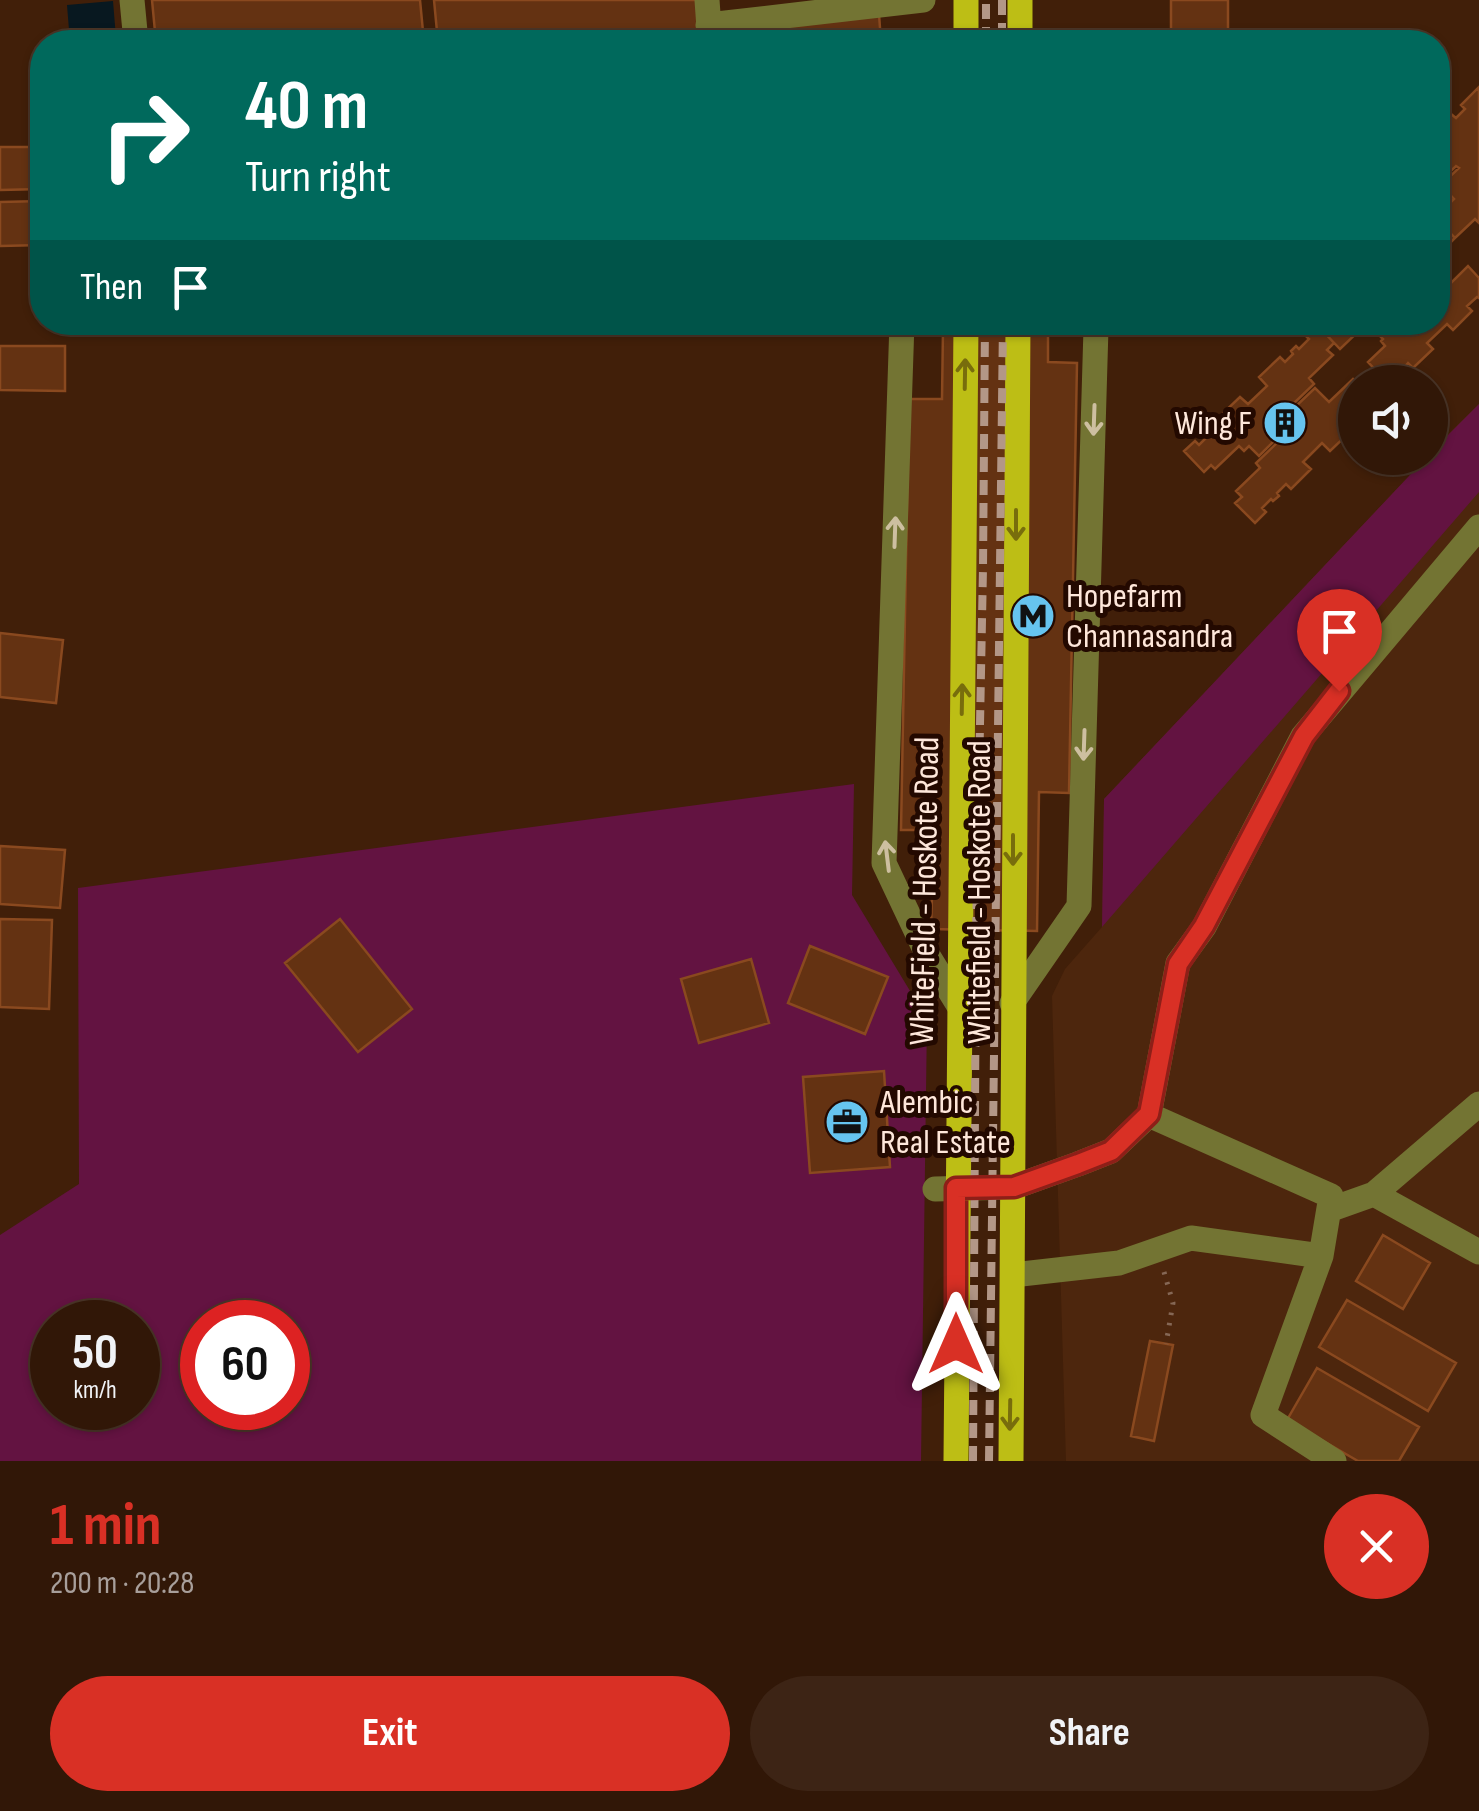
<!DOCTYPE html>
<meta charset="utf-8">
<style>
body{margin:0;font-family:"Sofia Sans Condensed",sans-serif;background:#3d2415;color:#f1f3f6;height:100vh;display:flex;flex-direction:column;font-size:38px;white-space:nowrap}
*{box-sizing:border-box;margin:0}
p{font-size:32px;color:#a89f9b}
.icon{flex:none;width:55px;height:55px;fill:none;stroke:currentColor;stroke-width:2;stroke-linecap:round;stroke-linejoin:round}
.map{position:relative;height:1461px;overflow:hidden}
.side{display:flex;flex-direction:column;background:#311707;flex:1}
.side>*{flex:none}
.guide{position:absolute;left:30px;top:30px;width:1420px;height:305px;border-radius:40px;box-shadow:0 2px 8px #0004,0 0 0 2px #4c3628;background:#00695c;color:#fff;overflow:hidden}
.tools{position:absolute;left:1338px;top:365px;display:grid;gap:20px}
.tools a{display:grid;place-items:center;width:110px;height:110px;border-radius:50%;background:#311707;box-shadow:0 2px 8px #0004,0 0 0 2px #4c3628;font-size:50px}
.speed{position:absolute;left:30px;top:1300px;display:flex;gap:20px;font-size:50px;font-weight:700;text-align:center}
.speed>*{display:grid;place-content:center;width:130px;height:130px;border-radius:50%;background:#311707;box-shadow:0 2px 8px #0004,0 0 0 2px #4c3628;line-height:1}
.speed small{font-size:25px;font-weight:400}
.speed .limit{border:15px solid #d22;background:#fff;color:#111}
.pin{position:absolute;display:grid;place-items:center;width:85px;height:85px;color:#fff;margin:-102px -42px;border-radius:50% 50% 50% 0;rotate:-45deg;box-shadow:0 0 10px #0007}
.pin .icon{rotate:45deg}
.me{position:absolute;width:110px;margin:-55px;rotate:0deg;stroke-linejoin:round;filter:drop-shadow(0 0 8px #0008)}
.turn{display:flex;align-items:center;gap:35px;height:210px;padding:0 50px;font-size:45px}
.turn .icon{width:130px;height:130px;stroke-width:2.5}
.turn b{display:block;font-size:70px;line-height:85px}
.then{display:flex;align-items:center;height:95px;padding:0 50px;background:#0003;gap:20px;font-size:38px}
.round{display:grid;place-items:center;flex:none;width:105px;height:105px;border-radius:52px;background:#3d2415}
.headline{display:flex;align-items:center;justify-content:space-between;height:170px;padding:0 50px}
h1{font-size:60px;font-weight:700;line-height:75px;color:#d93025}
.action{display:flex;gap:20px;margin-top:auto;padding:20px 50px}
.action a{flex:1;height:115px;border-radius:60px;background:#d93025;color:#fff;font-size:40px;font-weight:700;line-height:115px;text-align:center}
.action a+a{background:#3d2415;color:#f1f3f6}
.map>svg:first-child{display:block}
</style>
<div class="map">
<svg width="1479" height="1461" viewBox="0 0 1479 1461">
<rect width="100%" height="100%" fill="#411f09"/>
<path fill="#4d260d" d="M1479 404V1461H1066L1052 996 1065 969 1102 927 1104 799 1426 458H1430V453L1438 444Z"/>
<path fill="#631341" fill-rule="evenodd" d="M1479 404V492L1102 927 1104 799 1426 458H1430V453Z
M854 784 852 895 927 1019 921 1461H0V1235L79 1184 78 888ZM52 1322H138V1408H52ZM202 1322H288V1408H202Z"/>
<path fill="#081820" d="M113 1 116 38 70 42 67 5Z"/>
<path fill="#643212" stroke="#8a491f" stroke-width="2.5" d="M152 0H420L424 42H156Z
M434 0H703L706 42H438Z
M1171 0H1228V42H1171Z
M879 14 881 42H727L726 28Z
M1479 87V223L1475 219 1455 238 1438 220V215L1454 199 1441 185 1459 168 1456 166 1438 183V127L1451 114 1456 118 1465 109 1461 105Z
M0 147H42V189L0 190Z
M42 201V245L0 246V202Z
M1438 220 1455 238 1438 255Z
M1468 266 1479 278V298L1477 297 1467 306 1472 311 1453 330 1447 324 1427 343 1433 349 1413 368 1408 363 1391 382H1387L1368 362 1385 346 1381 341 1383 339 1374 330 1382 322H1438V287L1446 278 1451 283Z
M1321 322H1377L1369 330 1365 325 1340 349 1317 325Z
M1316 323 1334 343 1327 350 1333 355 1309 378 1314 384 1292 405 1294 408 1315 388 1329 402 1353 379 1356 382 1355 418 1346 426 1351 431 1330 451 1322 443 1303 462 1311 469 1291 489 1286 484 1277 493 1279 496 1273 501 1271 499 1262 508 1266 512 1255 523 1235 503 1242 497 1236 491 1260 468 1256 463 1278 442 1275 440 1259 456 1249 446 1244 451 1239 446 1215 469 1211 465 1204 472 1184 451 1195 441 1199 445 1209 435 1207 433 1213 428 1215 430 1224 421 1220 416 1240 397 1248 404 1267 386 1259 377 1280 357 1285 362 1293 354 1291 351 1296 346 1299 349 1309 339 1304 334Z
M943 329 1048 330V362L1077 363 1069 793 1039 792 1037 931 931 929 934 830H901L909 399H942Z
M0 346H65V391L0 390Z
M0 633 63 640 56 703 0 697Z
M0 846 65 850 60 908 0 904Z
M0 919 52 920 49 1009 0 1007Z
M340 919 412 1009 358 1052 285 963Z
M810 946 888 977 865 1034 788 1003Z
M751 959 769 1023 699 1043 681 979Z
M884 1071 890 1167 810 1173 803 1077Z
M1383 1235 1430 1263 1403 1309 1356 1281Z
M1347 1300 1456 1363 1428 1411 1319 1347Z
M1150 1341 1173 1345 1154 1441 1131 1436Z
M1317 1368 1419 1427 1399 1461H1358L1287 1420Z"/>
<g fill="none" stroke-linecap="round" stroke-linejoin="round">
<path stroke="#856755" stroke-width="5" stroke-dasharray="2.5 8" stroke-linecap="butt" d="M1164 1272 1173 1303 1166 1344"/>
<path stroke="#737433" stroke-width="25" d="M132 0 136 42
M707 0 710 42
M708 25 923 0
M902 322 884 863 927 954 959 1006
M1012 1003 1079 906 1096 328 1094 322
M1149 1115 1331 1196 1321 1256 1263 1415 1334 1461
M935 1189 1014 1187 1078 1164 1111 1151 1149 1115 1178 963 1204 927 1303 736 1479 527
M1374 1194 1479 1252
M1329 1210 1374 1194 1479 1104
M1013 1275 1119 1263 1191 1238 1321 1256"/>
<path stroke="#bdbe15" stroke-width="25" d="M966 0V42
M1020 0V42
M956 1461 966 322
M1011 1461 1018 322"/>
<path stroke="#b39787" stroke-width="8" stroke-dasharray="15 8" stroke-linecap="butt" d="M1002 0V42
M986 42V0
M973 1461 976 934 983 568 985 322
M989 1461 1003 322"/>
</g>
<defs><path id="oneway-shaft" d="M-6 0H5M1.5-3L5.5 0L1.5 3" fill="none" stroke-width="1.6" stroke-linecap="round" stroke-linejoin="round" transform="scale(2.5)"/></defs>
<g stroke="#786d0c">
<use href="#oneway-shaft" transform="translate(965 374) rotate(-89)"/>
<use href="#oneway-shaft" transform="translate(1016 525) rotate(90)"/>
<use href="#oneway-shaft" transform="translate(962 699) rotate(-89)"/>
<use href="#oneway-shaft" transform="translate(1013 850) rotate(90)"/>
<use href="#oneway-shaft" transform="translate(1010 1415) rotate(91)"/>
</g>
<g stroke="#cdbfa0">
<use href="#oneway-shaft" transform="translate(1094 420) rotate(92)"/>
<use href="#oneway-shaft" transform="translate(895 532) rotate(-88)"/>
<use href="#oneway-shaft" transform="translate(1084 745) rotate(92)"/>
<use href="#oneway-shaft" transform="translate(887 856) rotate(-97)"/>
</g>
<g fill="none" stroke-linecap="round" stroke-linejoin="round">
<defs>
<path id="route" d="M956 1344V1188L1014 1187 1078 1164 1111 1151 1149 1114 1178 964 1204 926 1304 736 1339 691"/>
</defs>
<use href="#route" stroke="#8d1f18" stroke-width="25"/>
<use href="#route" stroke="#d93025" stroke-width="18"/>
</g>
<defs>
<symbol id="building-disc" viewBox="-11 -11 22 22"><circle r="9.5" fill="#66c4ef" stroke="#230900"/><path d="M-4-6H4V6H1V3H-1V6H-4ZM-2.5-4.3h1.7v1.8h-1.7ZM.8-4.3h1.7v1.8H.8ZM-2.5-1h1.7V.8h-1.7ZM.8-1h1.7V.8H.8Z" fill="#111"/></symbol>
<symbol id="metro-disc" viewBox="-11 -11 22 22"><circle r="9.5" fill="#66c4ef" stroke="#230900"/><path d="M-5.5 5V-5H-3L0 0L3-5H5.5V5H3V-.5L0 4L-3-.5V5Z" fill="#111"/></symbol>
<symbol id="office-disc" viewBox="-11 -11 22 22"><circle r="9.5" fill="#66c4ef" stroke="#230900"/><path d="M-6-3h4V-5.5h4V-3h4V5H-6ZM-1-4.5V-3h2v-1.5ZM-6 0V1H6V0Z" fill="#111"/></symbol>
</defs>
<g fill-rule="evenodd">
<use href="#building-disc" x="1260" y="398" width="50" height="50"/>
<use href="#metro-disc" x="1008" y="591" width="50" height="50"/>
<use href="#office-disc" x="822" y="1097" width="50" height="50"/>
</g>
<g text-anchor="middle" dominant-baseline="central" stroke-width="10" stroke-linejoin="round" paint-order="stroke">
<g font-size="35" fill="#fee7da" stroke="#230900" text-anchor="start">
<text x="1252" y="423" text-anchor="end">Wing F</text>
<text x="1066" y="596">Hopefarm<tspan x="1066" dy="40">Channasandra</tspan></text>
<text x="880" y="1102">Alembic<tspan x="880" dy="40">Real Estate</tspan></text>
</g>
<g font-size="35" fill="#fee7da" stroke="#230900">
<text transform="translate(925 891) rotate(-89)">WhiteField - Hoskote Road</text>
<text transform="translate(979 892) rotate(-90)">Whitefield - Hoskote Road</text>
</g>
</g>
</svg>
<div class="tools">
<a><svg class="icon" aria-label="sound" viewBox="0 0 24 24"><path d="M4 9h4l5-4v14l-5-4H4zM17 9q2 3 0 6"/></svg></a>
</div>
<div class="speed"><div>50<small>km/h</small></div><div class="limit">60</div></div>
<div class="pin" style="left:1339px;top:691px;background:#d93025"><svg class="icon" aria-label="arrive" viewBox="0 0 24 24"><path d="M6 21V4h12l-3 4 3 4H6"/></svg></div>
<svg class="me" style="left:956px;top:1344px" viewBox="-20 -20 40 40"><path d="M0-17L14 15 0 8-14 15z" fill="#d93025" stroke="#fff" stroke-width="4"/></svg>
<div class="guide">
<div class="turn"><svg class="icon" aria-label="right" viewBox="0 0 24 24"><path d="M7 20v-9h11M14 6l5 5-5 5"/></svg><div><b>40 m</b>Turn right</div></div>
<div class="then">Then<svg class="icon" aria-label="arrive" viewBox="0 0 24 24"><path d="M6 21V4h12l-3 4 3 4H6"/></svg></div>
</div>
</div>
<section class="side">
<div class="headline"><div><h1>1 min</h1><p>200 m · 20:28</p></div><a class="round" style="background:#d93025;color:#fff"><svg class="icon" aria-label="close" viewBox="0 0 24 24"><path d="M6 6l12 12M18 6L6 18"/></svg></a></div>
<div class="action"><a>Exit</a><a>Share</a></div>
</section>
